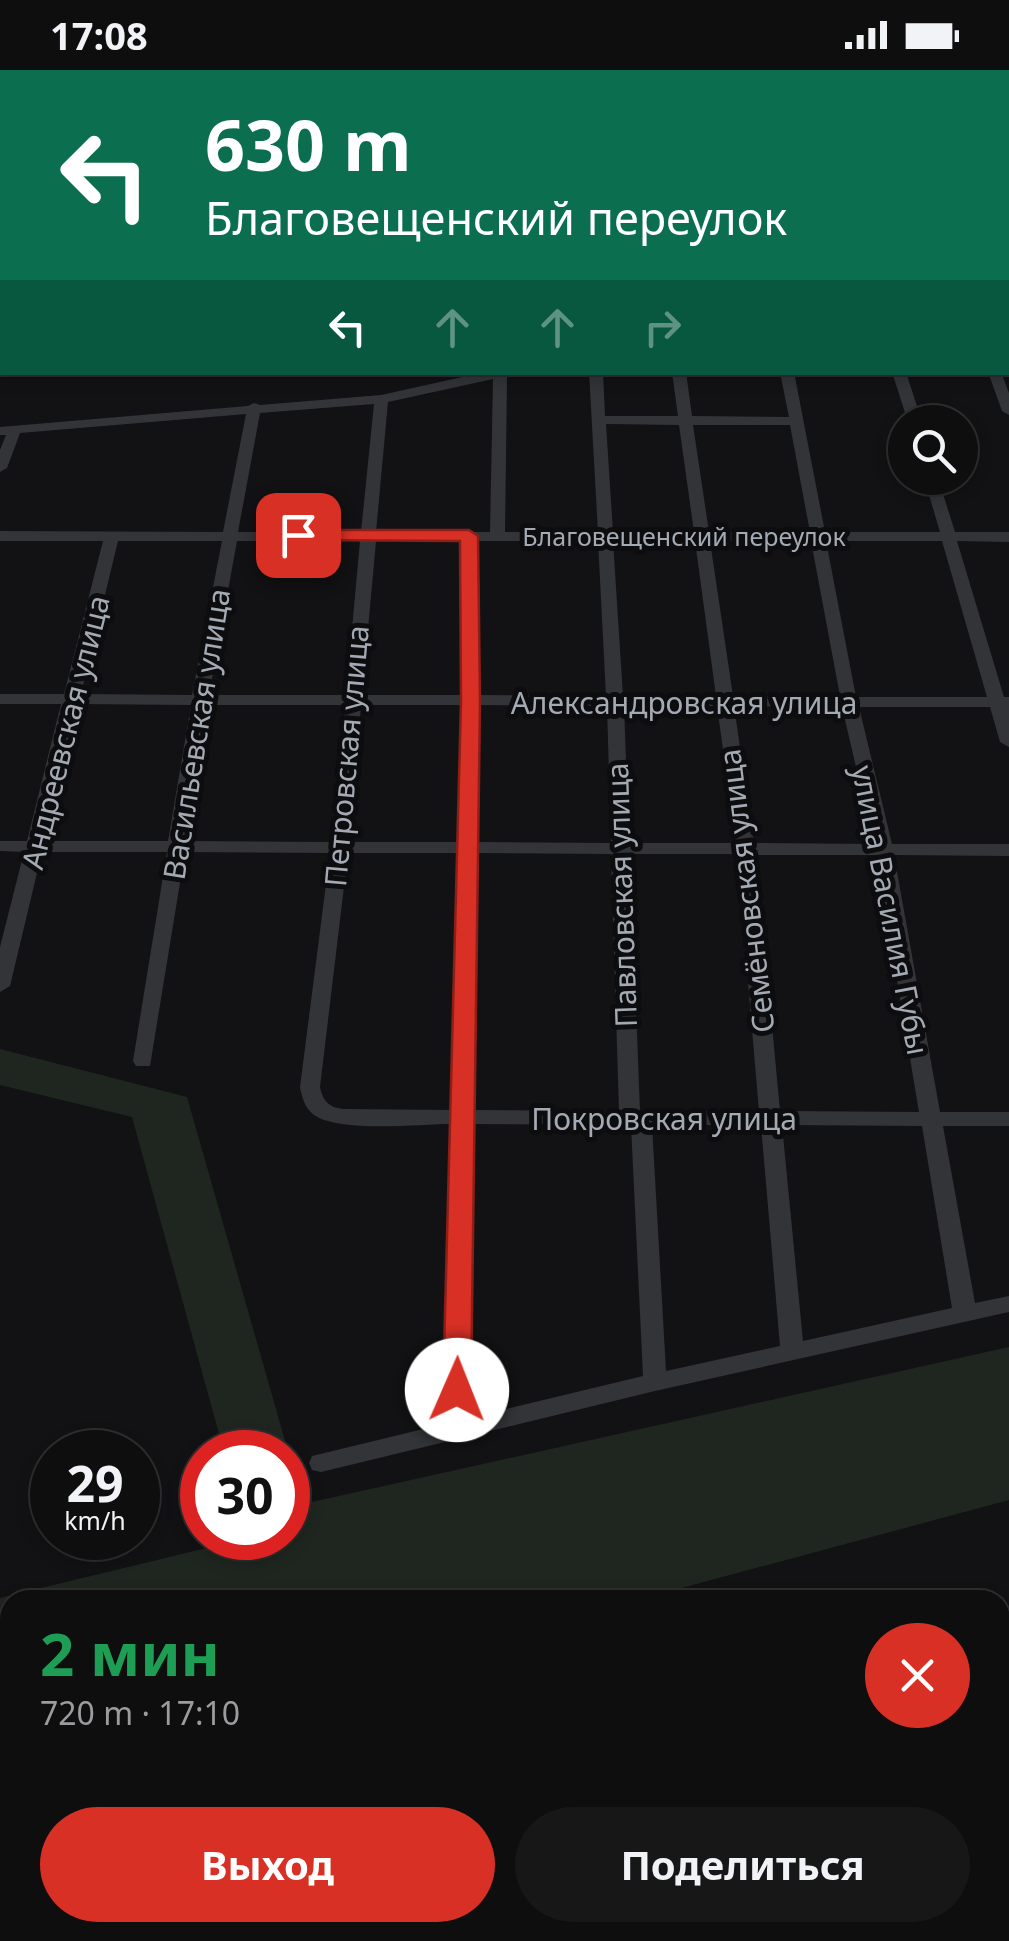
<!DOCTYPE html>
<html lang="ru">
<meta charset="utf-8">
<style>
body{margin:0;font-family:"Noto Sans",sans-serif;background:#171718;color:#f1f3f6;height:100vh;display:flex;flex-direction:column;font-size:38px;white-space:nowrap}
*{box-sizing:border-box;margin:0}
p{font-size:32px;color:#9b9c9e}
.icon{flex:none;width:55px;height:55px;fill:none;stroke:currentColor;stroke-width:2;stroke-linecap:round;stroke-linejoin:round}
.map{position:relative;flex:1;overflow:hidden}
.side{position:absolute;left:0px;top:1520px;width:1010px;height:352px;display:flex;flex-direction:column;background:#0e0e0f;border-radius:30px 30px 0 0;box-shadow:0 5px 15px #0003,0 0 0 2px #2e2e2f}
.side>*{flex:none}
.hud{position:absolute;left:0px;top:0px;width:1010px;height:305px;box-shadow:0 5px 15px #0003,0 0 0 2px #2e2e2f;background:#0b6e4f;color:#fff;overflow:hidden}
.controls{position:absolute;left:888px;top:335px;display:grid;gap:20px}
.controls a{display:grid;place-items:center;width:90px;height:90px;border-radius:50%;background:#0e0e0f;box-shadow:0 5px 15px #0003,0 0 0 2px #2e2e2f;font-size:50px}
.speed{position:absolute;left:30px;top:1360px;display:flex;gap:20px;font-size:50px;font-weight:700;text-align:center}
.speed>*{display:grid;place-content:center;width:130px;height:130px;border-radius:50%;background:#0e0e0f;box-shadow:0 5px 15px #0003,0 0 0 2px #2e2e2f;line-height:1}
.speed small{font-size:25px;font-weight:400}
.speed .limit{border:15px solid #d22;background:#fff;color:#111}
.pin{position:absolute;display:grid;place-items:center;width:85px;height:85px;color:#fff;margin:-42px;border-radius:20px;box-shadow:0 5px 15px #0006}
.me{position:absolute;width:110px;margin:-55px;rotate:1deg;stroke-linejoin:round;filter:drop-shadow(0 0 8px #0008)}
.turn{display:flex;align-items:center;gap:35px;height:210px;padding:0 40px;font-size:45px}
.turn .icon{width:130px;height:130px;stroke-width:2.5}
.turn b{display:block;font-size:70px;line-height:85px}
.lanes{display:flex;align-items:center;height:95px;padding:0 40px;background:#0003;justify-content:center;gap:50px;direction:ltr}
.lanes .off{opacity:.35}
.round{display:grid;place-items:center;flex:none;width:105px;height:105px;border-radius:52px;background:#171718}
.overview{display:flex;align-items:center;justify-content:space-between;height:170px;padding:0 40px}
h1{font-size:60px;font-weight:700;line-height:75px;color:#1e9e55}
.cta{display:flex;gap:20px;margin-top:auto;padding:20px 40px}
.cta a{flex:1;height:115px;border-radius:60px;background:#d93025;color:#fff;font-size:40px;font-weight:700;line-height:115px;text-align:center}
.cta a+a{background:#171718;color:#f1f3f6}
.status{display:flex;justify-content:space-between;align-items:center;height:70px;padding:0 50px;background:#0e0e0f;direction:ltr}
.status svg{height:28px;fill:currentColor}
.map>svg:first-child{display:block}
</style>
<div class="status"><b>17:08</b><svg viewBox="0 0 49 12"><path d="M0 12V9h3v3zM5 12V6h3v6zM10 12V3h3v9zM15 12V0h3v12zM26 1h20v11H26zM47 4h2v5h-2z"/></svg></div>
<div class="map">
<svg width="1009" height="1871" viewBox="0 0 1009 1871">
<rect width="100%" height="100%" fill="#121214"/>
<path fill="#1f261f" d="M0 979 187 1027 303 1434 1009 1277V1430L637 1530H10V1699L0 1702V1528L248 1468H288V1382H224L132 1047 0 1015Z"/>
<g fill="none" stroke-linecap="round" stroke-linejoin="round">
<path fill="#333438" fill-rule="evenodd" d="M0 0H12L13 2 2 4Z
M69 0H84L85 2H71Z
M197 0H207L208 2H198Z
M493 0H509L510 2H496Z
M916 0H933L934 2H919Z
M1008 27H1009V33H1008Z
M0 95H2V101H0Z
M0 129H2V135H0Z
M1008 280H1009V288H1008Z
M485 302H512L507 306 505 462H598L589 302H603L605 346H678L672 302H686L692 346 789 347 780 302H794L825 462H940L924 408H938L955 462H1009V472L957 471 1004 627H1009V677L1000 672 990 637H859L892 774H1009V786L894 785 940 1042H1009V1056H943L975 1233 1009 1226V1242L655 1321 321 1402 312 1400 309 1393 312 1386 444 1354 452 1054C419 1054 340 1063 314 1045 305 1038 302 1028 300 1017L330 783 185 782 150 996H136L133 991 167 782H42L10 916 0 922V877L24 782 0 781V771H27L61 634H0V624H64L103 471H0V461L223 462 246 344 20 363 7 398 0 402V380L6 365H0V357L248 336 254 333 260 335 381 325ZM493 309 490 462H376L388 332ZM374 334 361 462H238L260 343ZM606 354 679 355 694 462H613ZM693 355H790L810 462H709ZM118 471H222L192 625 81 624ZM237 471H360L346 625H209ZM376 471H462L463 625H362ZM477 471H598L606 626 479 625ZM613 471H695L716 626H623ZM710 471H811L840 626H733ZM826 471H942L987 627H856ZM78 634 191 635 168 771H45ZM208 635H345L331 772 187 771ZM361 635H463L459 772H350ZM479 635 607 636 611 773 477 772ZM624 636H717L736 773H629ZM734 636 842 637 874 774 754 773ZM348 783H459L452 1040 343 1039C328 1037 323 1031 320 1017ZM477 783 611 784 619 1041 473 1040ZM630 784H737L759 1041H640ZM756 785H876L919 1042 780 1041ZM473 1054 631 1055 643 1306 468 1348ZM652 1055H761L780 1276 666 1301ZM782 1055 922 1056 952 1238 803 1271Z
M892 302H906L922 352H908Z
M988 302H1001L1009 323V345L1002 341Z"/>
<path fill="#414448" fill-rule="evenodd" d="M395 0H414L415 2H397Z
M1008 158H1009V169H1008Z
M0 169H2V179H0Z"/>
</g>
<path fill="#d93025" stroke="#8d1f18" stroke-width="2.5" d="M469 460 478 466 480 632 471 1320 457 1330 443 1320 461 632 460 471 298 470 289 465 298 460Z"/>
<g text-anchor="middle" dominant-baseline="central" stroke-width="10" stroke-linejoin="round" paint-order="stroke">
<g font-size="25" fill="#a4aab3" stroke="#0d0d0f">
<text x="684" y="466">Благовещенский переулок</text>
</g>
<g font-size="30" fill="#a4aab3" stroke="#0d0d0f">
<text x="684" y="632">Александровская улица</text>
<text transform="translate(65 662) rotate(-76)">Андреевская улица</text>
<text transform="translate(196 664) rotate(-81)">Васильевская улица</text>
<text transform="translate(346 686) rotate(-85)">Петровская улица</text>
<text transform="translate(746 821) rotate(-97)">Семёновская улица</text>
<text transform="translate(621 825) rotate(-92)">Павловская улица</text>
<text transform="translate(891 840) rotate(79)">улица Василия Губы</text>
<text x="664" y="1048">Покровская улица</text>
</g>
</g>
</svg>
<div class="controls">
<a><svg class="icon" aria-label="search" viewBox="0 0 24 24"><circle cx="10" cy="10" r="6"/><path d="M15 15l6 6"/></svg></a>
</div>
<div class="speed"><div>29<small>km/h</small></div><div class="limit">30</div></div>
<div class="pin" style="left:298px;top:465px;background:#d93025"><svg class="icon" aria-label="arrive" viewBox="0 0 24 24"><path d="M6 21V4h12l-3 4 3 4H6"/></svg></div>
<svg class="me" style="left:457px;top:1320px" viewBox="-20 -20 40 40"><circle r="19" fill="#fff"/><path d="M0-13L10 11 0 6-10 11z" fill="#d93025"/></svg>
<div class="hud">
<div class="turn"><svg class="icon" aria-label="left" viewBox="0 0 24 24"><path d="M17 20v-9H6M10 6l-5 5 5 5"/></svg><div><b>630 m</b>Благовещенский переулок</div></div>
<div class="lanes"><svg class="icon" aria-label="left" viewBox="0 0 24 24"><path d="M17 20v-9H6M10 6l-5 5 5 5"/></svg><svg class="icon off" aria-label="ahead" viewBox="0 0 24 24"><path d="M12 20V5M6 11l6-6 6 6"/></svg><svg class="icon off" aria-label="ahead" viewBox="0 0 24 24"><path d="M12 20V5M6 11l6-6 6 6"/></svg><svg class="icon off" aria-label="right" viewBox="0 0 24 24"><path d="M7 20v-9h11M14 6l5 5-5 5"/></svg></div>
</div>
<section class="side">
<div class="overview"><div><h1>2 мин</h1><p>720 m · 17:10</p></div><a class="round" style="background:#d93025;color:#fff"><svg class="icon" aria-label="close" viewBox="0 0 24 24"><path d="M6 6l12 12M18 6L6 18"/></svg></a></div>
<div class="cta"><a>Выход</a><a>Поделиться</a></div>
</section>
</div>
